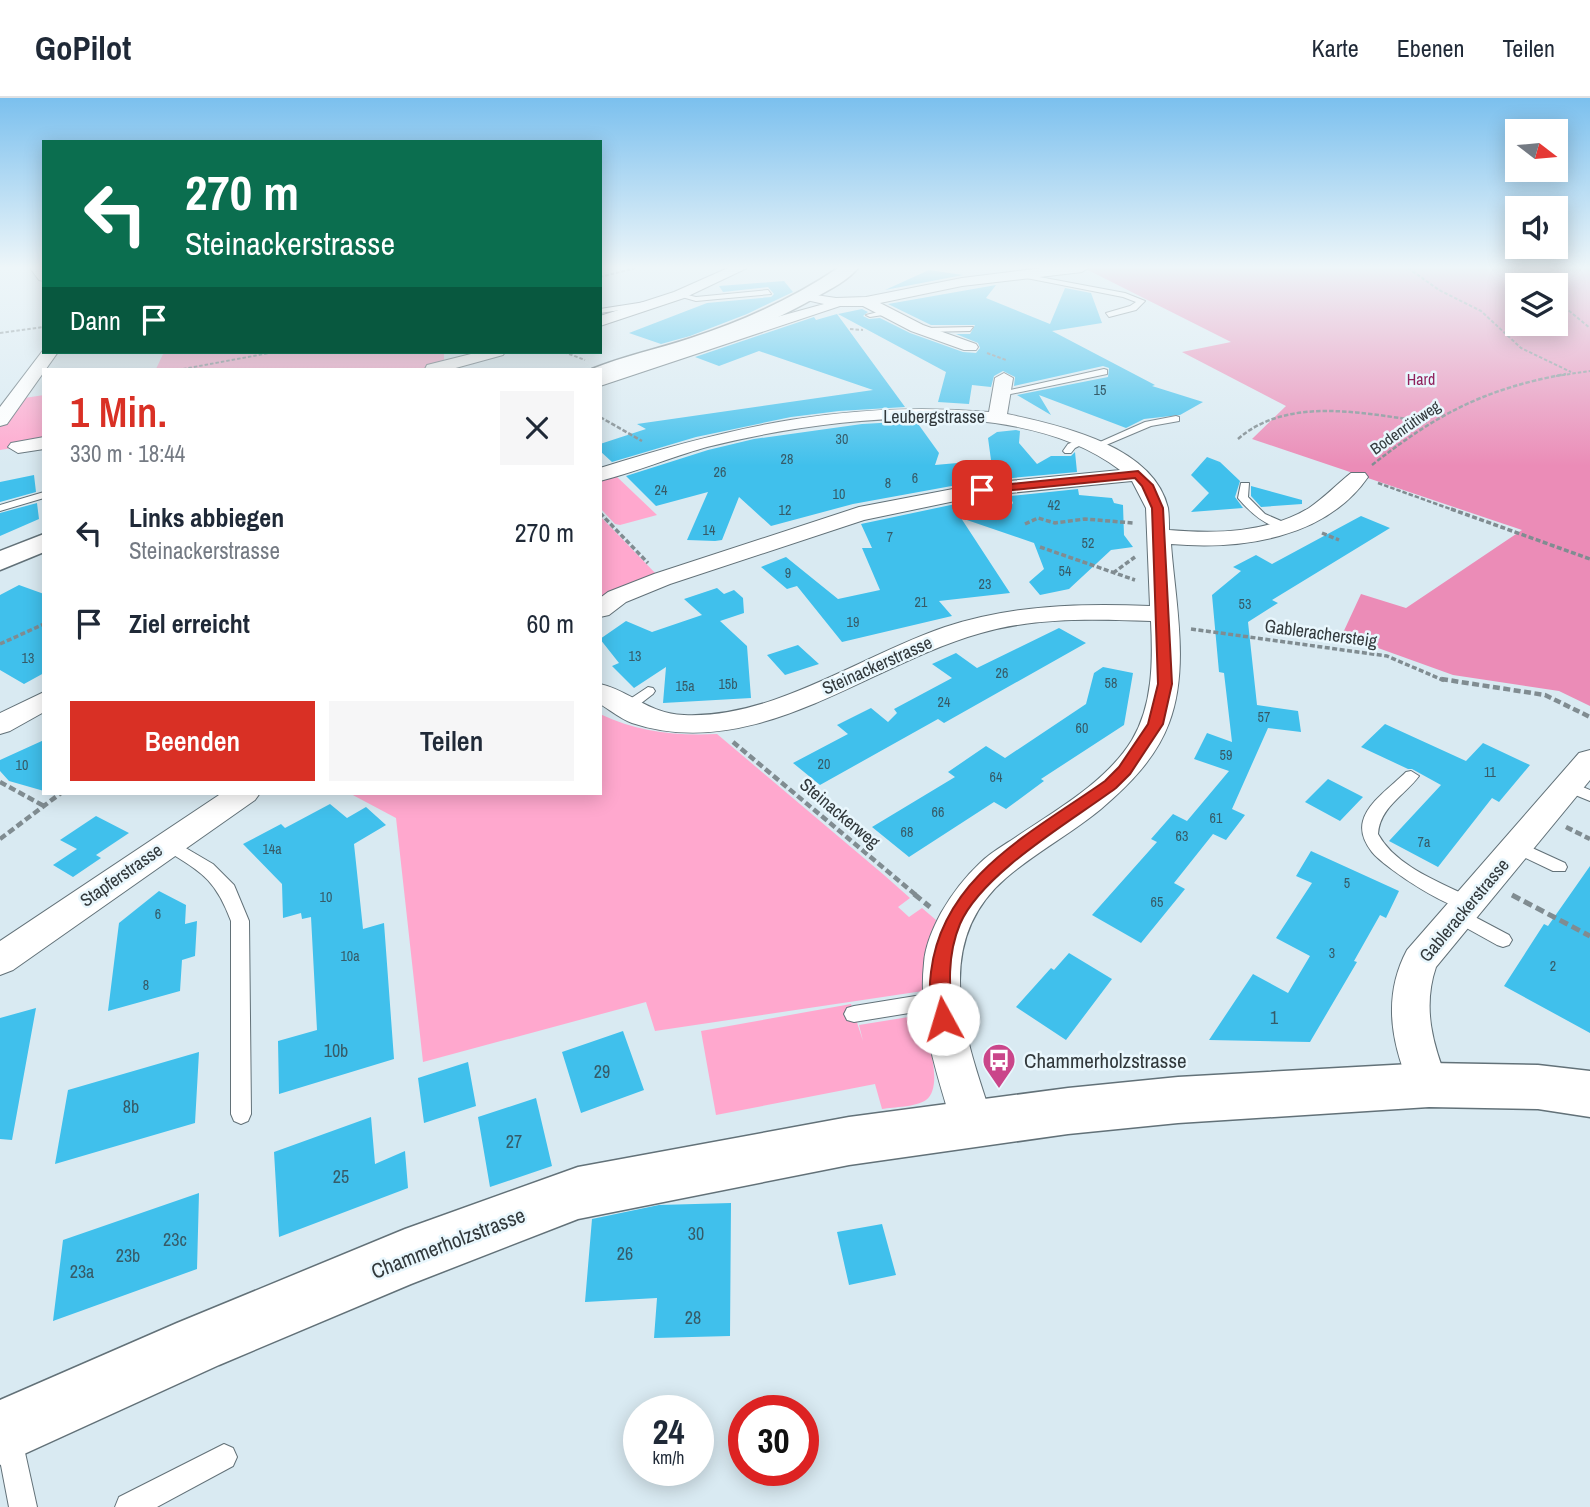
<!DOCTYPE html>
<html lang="de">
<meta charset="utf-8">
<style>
body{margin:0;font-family:"Archivo Narrow",sans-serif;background:#f6f6f7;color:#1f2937;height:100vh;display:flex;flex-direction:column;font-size:26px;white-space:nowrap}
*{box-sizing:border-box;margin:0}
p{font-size:23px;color:#747a83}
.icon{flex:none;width:38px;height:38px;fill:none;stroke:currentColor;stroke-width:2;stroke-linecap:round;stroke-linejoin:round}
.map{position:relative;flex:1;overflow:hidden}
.panel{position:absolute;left:42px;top:270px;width:560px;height:427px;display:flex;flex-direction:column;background:#fff;border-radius:0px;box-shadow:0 4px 18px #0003}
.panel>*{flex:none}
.guide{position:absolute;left:42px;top:42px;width:560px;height:214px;border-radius:0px;box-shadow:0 4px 18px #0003;background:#0b6e4f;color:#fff;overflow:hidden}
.needle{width:46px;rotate:106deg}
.tools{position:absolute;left:1505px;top:21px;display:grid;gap:14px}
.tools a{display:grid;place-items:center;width:63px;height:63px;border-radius:0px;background:#fff;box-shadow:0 4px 18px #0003;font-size:35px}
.speed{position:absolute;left:623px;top:1297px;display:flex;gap:14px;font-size:35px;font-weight:700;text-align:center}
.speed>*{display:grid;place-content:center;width:91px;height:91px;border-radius:50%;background:#fff;box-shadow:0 4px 18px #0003;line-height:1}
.speed small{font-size:18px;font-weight:400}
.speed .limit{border:10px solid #d22;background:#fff;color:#111}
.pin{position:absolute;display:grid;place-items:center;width:60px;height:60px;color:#fff;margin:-30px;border-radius:14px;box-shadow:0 4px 10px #0006}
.me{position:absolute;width:77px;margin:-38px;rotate:354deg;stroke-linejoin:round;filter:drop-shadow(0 0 5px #0008)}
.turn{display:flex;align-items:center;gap:24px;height:147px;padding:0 28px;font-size:32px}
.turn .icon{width:91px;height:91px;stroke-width:2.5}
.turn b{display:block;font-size:49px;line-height:60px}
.then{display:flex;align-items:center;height:66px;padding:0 28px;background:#0003;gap:14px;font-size:26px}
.round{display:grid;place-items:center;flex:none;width:74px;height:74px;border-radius:0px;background:#f6f6f7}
.headline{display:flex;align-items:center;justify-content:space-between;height:119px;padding:0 28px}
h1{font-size:42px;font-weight:600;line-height:52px;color:#d93025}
.button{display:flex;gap:14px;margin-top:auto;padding:14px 28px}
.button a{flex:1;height:80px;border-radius:0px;background:#d93025;color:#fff;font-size:28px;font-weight:600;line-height:80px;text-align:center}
.button a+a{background:#f6f6f7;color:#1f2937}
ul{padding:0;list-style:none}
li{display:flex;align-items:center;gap:21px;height:91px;padding:0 28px}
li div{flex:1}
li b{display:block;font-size:26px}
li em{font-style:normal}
header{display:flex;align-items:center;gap:42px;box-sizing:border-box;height:98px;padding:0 35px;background:#fff;border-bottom:2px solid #e0e1e3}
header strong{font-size:33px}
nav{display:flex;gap:38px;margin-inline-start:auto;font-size:24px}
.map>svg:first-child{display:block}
</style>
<header>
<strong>GoPilot</strong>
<nav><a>Karte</a><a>Ebenen</a><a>Teilen</a></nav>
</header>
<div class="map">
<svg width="1590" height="1409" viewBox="0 0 1590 1409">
<rect width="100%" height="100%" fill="#d9eaf2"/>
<path fill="#ffa8ce" d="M164 254H444V269L433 271H156Z
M44 297V345L0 352V322L18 301Z
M615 377 657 417 620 427 615 426 600 410V382Z
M600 418 658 478 600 504Z
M600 616C638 634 676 638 717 636L884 777 910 800 898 809 909 819 922 810 936 822 924 866 923 893 655 933 646 904 423 964 396 720 349 695H600Z
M851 906 863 943 859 927 921 917C926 935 945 988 926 1002 916 1009 894 1009 882 1011L875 986 716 1017 701 933Z"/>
<path fill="#eb8cb7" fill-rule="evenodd" d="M1084 170H1590V608L1559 593 1453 577 1342 537 1361 496 1406 510 1522 432 1252 341 1286 308 1182 254 1231 244ZM1517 187H1556V226H1517Z"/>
<path fill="#40c0ec" d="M929 172 963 177 885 192Z
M784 183 793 194 747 216 690 238 661 246 629 235 707 205 771 199 774 196 768 189 723 194 719 188Z
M996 187 986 200 1050 226 1065 190 1091 195 1102 225 1052 233 1155 287 1152 288 1203 304 1180 317 1144 321 1126 330 1039 297 1051 317 1017 297 1108 279 1109 270 1103 268 1014 288 1015 279 1003 273 994 278 991 289 972 287 969 306 938 304 946 274 838 216 862 211 868 214 863 218 869 221 880 220 910 235 963 254 976 255 980 250 978 245 956 236H970L975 227H931L888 206Z
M837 216 905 309 839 313 791 319 696 339 612 364 600 353V346L646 331 637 326 873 292 759 253 719 268 695 259 814 219 816 222Z
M916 323 939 355 935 367 991 362 988 340 997 334 1016 332 1020 333 1019 345 1037 366 1051 358H1071L1075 354 1077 374 979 383 853 406 771 428 739 399 722 442 715 443 687 442 708 394 656 408 626 378 708 352 754 341 862 326Z
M1207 359 1220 364 1240 383 1235 399 1243 410 1191 414 1209 395 1191 377Z
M34 377 36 394 0 404V384Z
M1251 388 1302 402V406L1261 409 1251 398Z
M1078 391 1079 397 1112 400 1114 405 1123 407 1124 437 1133 449 1111 452 1069 491 1040 497 1029 484 1044 471 1034 445 961 420 1010 495 939 503 952 518 842 544 797 488 787 491 761 469 786 459 838 501 880 492 862 450H872L861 426 979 401 994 399 1000 408 1010 409 1013 405 1010 398Z
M37 405 39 421 0 438V415Z
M1361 418 1390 430 1272 502 1278 505 1248 524 1257 607 1298 613 1301 634 1268 630 1232 711 1245 717 1226 742 1213 736 1174 785 1185 791 1141 845 1092 817 1157 744 1151 741 1173 716 1187 723 1229 673 1194 661 1207 635 1232 644 1224 575 1219 574 1212 497 1241 473 1233 469 1256 457 1272 466Z
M19 487 44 496V575L24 586 0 572V497Z
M717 490 724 496 734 492 743 500 744 515 720 523 747 548 751 600 663 605 666 569 634 590 612 568 619 565 600 541 626 523 652 534 702 517 684 501Z
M1059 530 1086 545 944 625 938 621 820 687 793 665 848 636 837 627 871 610 888 624 897 615 894 611 952 580 932 566 956 555 977 570Z
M798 547 819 566 785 577 767 557Z
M1103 569 1133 575 1124 627 1041 681 1044 683 1006 711 994 704 909 759 872 729 955 679 948 674 986 648 1005 660 1086 606 1094 575Z
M1385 626 1466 663 1483 645 1530 667 1499 704 1492 700 1438 769 1389 743 1441 687 1412 671H1408L1361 649Z
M44 642V693L9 683 0 673V662Z
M1328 681 1363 699 1340 723 1305 704Z
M330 706 347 720 366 709 386 727 354 746 363 831 384 825 394 961 279 996 278 943 317 932 311 819 302 821 301 815 283 820 282 786 243 746 281 726 285 730Z
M96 718 129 735 96 757 101 760 73 779 53 767 77 751 60 742Z
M1311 753 1399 793 1386 820 1380 817 1354 863 1357 864 1310 944 1209 942 1253 876 1288 895 1310 858 1276 840 1312 785 1296 778Z
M1590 768V935L1504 888 1544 826 1548 828Z
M159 793 186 807 185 826 197 823 195 858 182 862 180 893 108 913 119 825Z
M1069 855 1112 881 1066 942 1016 909 1051 870 1054 872Z
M36 910 12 1042 0 1041V920Z
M623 933 644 992 581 1015 562 954Z
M199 954 195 1025 55 1066 68 992Z
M468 964 476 1008 424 1025 418 980Z
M536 1000 552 1068 490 1089 478 1019Z
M371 1019 375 1066 405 1053 408 1090 279 1139 274 1054Z
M199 1095 197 1171 53 1223 63 1142Z
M731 1105 730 1238 654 1240 657 1200 585 1204 592 1121 659 1107Z
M882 1126 896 1177 849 1187 837 1134Z"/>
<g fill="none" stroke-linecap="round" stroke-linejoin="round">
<defs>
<path id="lane" d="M1018 175 1125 195 1145 203 1136 212 1109 219 1106 215 1130 208 1136 204 1123 199 1016 178Z
M768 192 771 196 696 203 675 197 679 195 696 199Z
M658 202 661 206 600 215V211Z
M886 212 889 216 870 219 866 217Z
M973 229 970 233 924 234 920 232 924 230Z
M1104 271 1107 272V276L1001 298 997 295Z
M1176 318 1179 319V323L1151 328 1099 350 1091 348 1145 324Z
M1081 341 1089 343 1075 350 1071 355H1065L1063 353 1068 346Z
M1241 385H1249L1248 399 1265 416 1288 426V430C1268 432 1250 414 1238 400Z
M991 388H999L1011 404 1010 406H1002L990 390Z
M44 394V400L0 413V407Z
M648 589 653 590 655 593 653 596 631 613H621L619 610 621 607Z
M1411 673 1419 678C1404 698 1380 709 1378 736 1396 769 1442 785 1474 801L1477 806 1474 811C1455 817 1385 770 1372 754 1365 745 1360 734 1363 723 1368 704 1392 688 1406 674Z
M1568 683 1590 692V703L1563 692 1560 688Z
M167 739 213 766 234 787 249 823 251 1016 248 1023 241 1026 234 1023 231 1016V823C214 778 200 774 161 749L159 745 161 741Z
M1517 743 1565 765 1567 769 1565 773H1553L1511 753 1509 749 1511 745Z
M1458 810 1509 837 1512 842 1509 847 1503 849 1497 847 1452 822 1449 817 1452 812Z
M940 894 947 896 950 902 947 908 940 910 854 924 847 922 844 916 847 910 854 908Z
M9 1328 18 1332 22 1341 37 1409H9L0 1362V1332Z
M224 1346 233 1350 237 1359 233 1368 157 1409H115L119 1399Z"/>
<path id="street" d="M30 170H44V183L39 182Z
M728 170H747L684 200 600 228V218L674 194Z
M1042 170H1088L1082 174 962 188 880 205 923 227 976 246 978 249 976 252H964L911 233 863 208H840L600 288V277L766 222 824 206 802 201 800 198 802 195 836 200 866 199 962 180Z
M44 251V254H58L7 326 0 328V309Z
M479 254H505L503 257 452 271H425L427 267Z
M1004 275 1013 280 1007 316C1060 327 1154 348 1168 410 1169 417 1169 425 1169 432 1216 436 1268 435 1309 410 1324 400 1337 386 1351 375H1365L1368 379C1325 441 1240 452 1171 446 1175 502 1190 570 1169 625 1156 660 1129 687 1101 711 1071 736 1036 754 1006 780 928 847 967 944 994 1026L988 1040 973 1045 958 1040 952 1026C936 974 918 920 924 865 925 848 933 830 941 815 952 796 964 780 980 765 991 754 1006 746 1019 737 1058 711 1107 683 1132 642 1153 607 1153 563 1151 523 1095 521 1036 519 981 535 869 566 756 666 632 625 621 621 610 612 600 606V586C631 593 646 615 684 617 774 621 862 557 945 529 1011 507 1081 505 1150 508L1146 410 1132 383 979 398 864 422 670 486 626 504 609 517 600 519V500L608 494 654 476 859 409 979 386 1120 372C1018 294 823 320 707 349 671 359 636 374 600 383V370C733 328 848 302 989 314L995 280Z
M44 339V351L18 355 8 349 11 345Z
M44 594V614L10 633 0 636V615Z
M1590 652V682L1436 869C1422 910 1433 948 1449 987L1443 1000 1429 1005 1415 1000C1392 951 1381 901 1407 852L1579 655Z
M222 695H260L255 702 13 872 0 877V843Z"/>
<path id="secondary" d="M838 170H858C848 182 831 191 818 198 751 237 675 263 600 281V271H592C623 258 658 251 691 240 743 223 792 201 838 170Z
M44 436V454L0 472V453Z
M1429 965 1538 967 1590 973V1019L1538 1011 1429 1009 1178 1025 1068 1036 849 1067 578 1121 411 1186 219 1267 0 1367V1302L177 1225 405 1131 578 1069 849 1019 1068 990 1178 979Z"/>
</defs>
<use href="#lane" stroke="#627178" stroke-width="2"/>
<use href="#street" stroke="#627178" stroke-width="2"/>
<use href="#secondary" stroke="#627178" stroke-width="3"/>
<path stroke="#808c91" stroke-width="2" stroke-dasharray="3.5 2" stroke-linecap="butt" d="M1408 170 1439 192 1481 213 1521 250 1571 274
M600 179 636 170
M1552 187 1572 170
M1556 202 1590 230
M850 231 863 232
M0 235 44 229
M564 254 585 262
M987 255 1006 262
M183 271 275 254
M1556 278 1590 273"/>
<path stroke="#808c91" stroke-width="2.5" stroke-dasharray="4.5 2" stroke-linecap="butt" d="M600 319 642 343
M1238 341C1288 297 1367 316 1427 324
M1372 367C1437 316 1484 291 1566 276
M1378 385 1456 413"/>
<path stroke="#808c91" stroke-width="3.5" stroke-dasharray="5 2.5" stroke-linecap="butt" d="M1451 411 1590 461
M600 415 648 465
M1025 426 1038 420 1055 425 1085 421 1133 425
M1322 435 1339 442
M1040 449 1135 482
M1113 475 1135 459
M1191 531 1387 558 1445 583
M0 546 44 526"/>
<path stroke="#808c91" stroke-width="4.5" stroke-dasharray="7 3.5" stroke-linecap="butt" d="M1441 581 1545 597 1590 619
M733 644 916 797
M0 684 44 708
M1566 729 1590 741
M0 741 61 695"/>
<path stroke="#808c91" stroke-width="5" stroke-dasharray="9 4.5" stroke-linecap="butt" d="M914 796 930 809
M1512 797 1590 838"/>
<use href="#lane" fill="#fff" fill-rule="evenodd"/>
<use href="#street" fill="#fff" fill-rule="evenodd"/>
<use href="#secondary" fill="#fff" fill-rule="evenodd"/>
</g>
<linearGradient id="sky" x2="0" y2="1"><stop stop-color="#7bc0ee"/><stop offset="0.46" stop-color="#eef6f9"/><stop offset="1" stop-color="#eef6f9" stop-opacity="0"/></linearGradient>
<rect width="1590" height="368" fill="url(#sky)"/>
<path fill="#d93025" stroke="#8d1f18" stroke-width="2" d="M1138 373 1153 387 1163 410 1172 586 1163 626 1130 676 1116 690C1070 724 982 775 960 826 947 857 949 889 953 921L950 927 943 929 936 927C929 913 929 889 931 874 942 778 1033 734 1105 683L1119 669 1148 626 1158 586 1152 410 1142 388 1135 380 982 395 976 392 982 389Z"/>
<defs>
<symbol id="bus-pin" viewBox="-11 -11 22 30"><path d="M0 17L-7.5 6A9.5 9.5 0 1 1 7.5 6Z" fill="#ca468a" stroke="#e9f7fd"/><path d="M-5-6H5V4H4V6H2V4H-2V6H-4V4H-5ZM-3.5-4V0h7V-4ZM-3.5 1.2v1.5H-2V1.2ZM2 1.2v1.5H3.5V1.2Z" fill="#fff"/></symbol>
</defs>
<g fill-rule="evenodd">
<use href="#bus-pin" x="980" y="943" width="38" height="52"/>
</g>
<g text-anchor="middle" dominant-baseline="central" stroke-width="5" stroke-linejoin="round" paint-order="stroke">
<g font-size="14" fill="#365b68">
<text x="1100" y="292">15</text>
<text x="842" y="341">30</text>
<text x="787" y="361">28</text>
<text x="720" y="374">26</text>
<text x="915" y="380">6</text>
<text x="888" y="385">8</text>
<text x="661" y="392">24</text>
<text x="839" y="396">10</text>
<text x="1054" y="407">42</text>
<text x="785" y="412">12</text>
<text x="709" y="432">14</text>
<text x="890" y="439">7</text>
<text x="1088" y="445">52</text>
<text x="1065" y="473">54</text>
<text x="788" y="475">9</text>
<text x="985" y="486">23</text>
<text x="921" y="504">21</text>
<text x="1245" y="506">53</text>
<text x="853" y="524">19</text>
<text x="635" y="558">13</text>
<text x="28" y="560">13</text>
<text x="1002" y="575">26</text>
<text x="1111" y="585">58</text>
<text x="728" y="586">15b</text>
<text x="685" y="588">15a</text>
<text x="944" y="604">24</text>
<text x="1264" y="619">57</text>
<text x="1082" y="630">60</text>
<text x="1226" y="657">59</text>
<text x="824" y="666">20</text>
<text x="22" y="667">10</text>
<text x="1490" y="674">11</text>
<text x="996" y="679">64</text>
<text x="938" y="714">66</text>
<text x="1216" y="720">61</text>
<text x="907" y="734">68</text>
<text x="1182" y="738">63</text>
<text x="1424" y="744">7a</text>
<text x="272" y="751">14a</text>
<text x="1347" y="785">5</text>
<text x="326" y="799">10</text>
<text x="1157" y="804">65</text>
<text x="158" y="816">6</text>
<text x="1332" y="855">3</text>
<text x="350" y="858">10a</text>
<text x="1553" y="868">2</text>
<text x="146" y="887">8</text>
</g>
<g font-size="16" fill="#8f215d" stroke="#e9f7fd">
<text x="1421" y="281">Hard</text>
</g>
<g font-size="16" fill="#32393c" stroke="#e9f7fd">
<text transform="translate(1405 329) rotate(-35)">Bodenrütiweg</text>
</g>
<g font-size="18" fill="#32393c" stroke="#e9f7fd">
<text x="934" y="318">Leubergstrasse</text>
<text transform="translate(1321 535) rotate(8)">Gablerachersteig</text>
<text transform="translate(877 567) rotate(-24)">Steinackerstrasse</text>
<text transform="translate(840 715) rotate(40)">Steinackerweg</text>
<text transform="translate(121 777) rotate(-35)">Stapferstrasse</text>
<text transform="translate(1464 812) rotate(-50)">Gablerackerstrasse</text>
</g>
<g font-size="18" fill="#365b68">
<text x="1274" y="919">1</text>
<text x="336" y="952">10b</text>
<text x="602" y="973">29</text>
<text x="131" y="1008">8b</text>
<text x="514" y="1043">27</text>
<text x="341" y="1078">25</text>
<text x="696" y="1135">30</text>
<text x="175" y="1141">23c</text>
<text x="625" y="1155">26</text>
<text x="128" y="1157">23b</text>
<text x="82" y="1173">23a</text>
<text x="693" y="1219">28</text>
</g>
<g font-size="21" fill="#32393c" stroke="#e9f7fd" text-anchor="start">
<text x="1024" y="962">Chammerholzstrasse</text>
</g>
<g font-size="21" fill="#32393c" stroke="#e9f7fd">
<text transform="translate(448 1145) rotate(-21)">Chammerholzstrasse</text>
</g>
</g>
</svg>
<div class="tools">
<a><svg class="needle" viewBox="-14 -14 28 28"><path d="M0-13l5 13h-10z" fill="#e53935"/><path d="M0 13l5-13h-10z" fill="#747a83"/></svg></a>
<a><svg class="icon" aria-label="sound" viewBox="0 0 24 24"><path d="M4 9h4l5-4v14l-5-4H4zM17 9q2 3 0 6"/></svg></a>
<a><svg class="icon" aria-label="layers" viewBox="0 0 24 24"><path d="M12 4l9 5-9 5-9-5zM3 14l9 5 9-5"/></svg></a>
</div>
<div class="speed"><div>24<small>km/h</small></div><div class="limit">30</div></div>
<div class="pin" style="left:982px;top:392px;background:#d93025"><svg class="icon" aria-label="arrive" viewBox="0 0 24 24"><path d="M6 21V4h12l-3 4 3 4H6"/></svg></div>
<svg class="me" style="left:943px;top:921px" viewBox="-20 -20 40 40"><circle r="19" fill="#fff"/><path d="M0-13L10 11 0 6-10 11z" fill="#d93025"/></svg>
<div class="guide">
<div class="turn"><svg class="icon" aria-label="left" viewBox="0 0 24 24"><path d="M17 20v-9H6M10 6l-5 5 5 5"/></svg><div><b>270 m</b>Steinackerstrasse</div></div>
<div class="then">Dann<svg class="icon" aria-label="arrive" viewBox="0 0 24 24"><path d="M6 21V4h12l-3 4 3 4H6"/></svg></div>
</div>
<section class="panel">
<div class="headline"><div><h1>1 Min.</h1><p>330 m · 18:44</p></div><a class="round"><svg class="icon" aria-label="close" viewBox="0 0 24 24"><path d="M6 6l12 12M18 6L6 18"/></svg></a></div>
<ul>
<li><svg class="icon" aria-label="left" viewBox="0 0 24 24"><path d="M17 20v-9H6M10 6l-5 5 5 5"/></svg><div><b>Links abbiegen</b><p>Steinackerstrasse</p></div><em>270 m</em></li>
<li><svg class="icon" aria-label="arrive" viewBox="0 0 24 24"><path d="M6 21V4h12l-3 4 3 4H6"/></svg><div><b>Ziel erreicht</b></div><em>60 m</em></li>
</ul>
<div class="button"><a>Beenden</a><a>Teilen</a></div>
</section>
</div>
